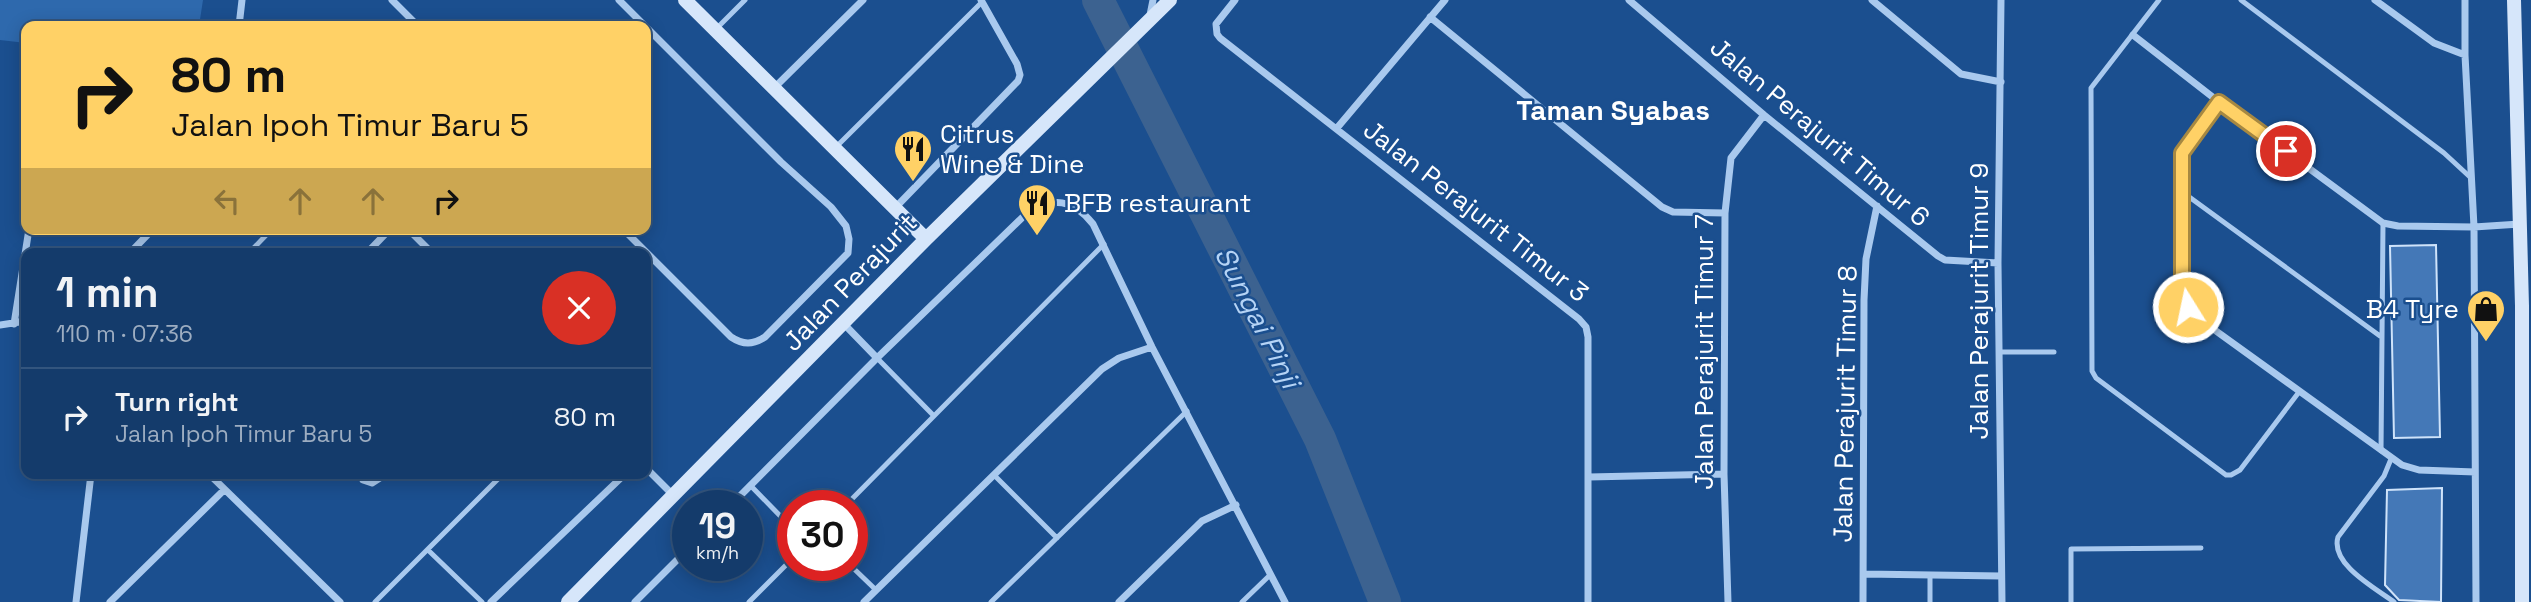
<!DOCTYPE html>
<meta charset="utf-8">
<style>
body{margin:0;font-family:"Space Grotesk",sans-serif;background:#214673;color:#f1f3f6;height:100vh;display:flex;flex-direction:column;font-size:26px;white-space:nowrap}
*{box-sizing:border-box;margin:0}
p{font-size:23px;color:#9dadc1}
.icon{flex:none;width:38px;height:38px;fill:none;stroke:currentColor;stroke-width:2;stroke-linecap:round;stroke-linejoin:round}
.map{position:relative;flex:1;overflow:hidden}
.panel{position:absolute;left:21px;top:248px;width:630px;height:231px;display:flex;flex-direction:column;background:#143b6b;border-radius:14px;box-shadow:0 4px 18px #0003,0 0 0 2px #33557e}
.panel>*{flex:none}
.guide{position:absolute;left:21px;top:21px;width:630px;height:214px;border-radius:14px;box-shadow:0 4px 18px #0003,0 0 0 2px #33557e;background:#ffd166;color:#111;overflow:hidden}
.speed{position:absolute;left:672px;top:490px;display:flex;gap:14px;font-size:35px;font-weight:700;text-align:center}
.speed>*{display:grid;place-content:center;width:91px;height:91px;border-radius:50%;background:#143b6b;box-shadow:0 4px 18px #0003,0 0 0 2px #33557e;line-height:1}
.speed small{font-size:18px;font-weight:400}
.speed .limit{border:10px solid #d22;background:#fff;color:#111}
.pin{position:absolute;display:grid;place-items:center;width:60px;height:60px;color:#fff;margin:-30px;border:4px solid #fff;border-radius:50%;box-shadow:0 2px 7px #0007}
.me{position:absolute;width:77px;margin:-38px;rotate:350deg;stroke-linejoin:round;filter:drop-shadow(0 0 5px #0008)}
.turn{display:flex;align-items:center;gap:24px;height:147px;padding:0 35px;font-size:32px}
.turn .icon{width:91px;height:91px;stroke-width:2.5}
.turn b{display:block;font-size:49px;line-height:60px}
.lanes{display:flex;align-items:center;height:66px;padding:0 35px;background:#0003;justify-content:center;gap:35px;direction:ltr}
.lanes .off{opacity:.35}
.round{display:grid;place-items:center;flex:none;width:74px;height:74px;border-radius:37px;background:#214673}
.headline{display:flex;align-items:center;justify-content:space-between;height:119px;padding:0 35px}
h1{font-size:42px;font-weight:700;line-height:52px}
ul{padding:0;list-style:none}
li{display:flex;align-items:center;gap:21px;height:98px;padding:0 35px;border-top:2px solid #33557e}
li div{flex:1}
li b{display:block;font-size:26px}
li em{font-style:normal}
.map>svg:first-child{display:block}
</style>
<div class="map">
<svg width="2531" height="602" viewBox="0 0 2531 602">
<rect width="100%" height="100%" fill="#1b4f8f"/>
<path fill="#2e69ad" d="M0 0H203L199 26H26V43L0 40Z"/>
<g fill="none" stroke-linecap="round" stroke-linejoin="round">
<path stroke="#3c6290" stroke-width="32" d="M1098 0 1320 439 1385 602"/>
</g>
<path fill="#4478b7" stroke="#cfe3fa" stroke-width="2" d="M2436 245 2440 437 2394 438 2390 246Z
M2442 488 2441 602 2399 600 2385 585 2387 490Z"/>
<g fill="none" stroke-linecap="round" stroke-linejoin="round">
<path stroke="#a9c9ee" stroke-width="5" d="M2159 0 2091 88 2092 371 2096 378 2226 475H2231L2240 470 2299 392
M2241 0 2444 153 2470 177
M717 28 745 0
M836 147 982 2
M2181 191 2380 336
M248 254 272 229
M1999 352H2054
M877 358 934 416
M2381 451 2383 223
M2391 459 2384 476 2338 537C2330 564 2375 588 2394 602
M994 475 1057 538
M750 485 793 529
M845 506 1104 244
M428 550 482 602
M850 565 876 590
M1930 575V602
M375 602 503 474
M749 602 793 558
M991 602 1187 411
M1242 602 1270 575
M2071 602V549L2201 548"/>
<path stroke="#a9c9ee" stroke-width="7" d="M392 0 418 26
M619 0 645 26
M1235 0 1216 24 1217 34 1220 38 1579 319 1586 327 1588 337V602
M1629 0 1764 115 1938 256 1945 260 1998 263
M1872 0 1961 74 2001 82
M2001 0 1998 263 2002 602
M2375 0 2434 43 2465 55V0
M1150 15 1153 0
M1430 17 1662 207 1673 212 1725 213
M239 26 242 0
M2133 35 2219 102 2383 223 2398 226 2474 227 2520 224
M2465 55 2474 227 2476 602
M774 88 863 0
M2219 102 2184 147 2181 156 2182 286 2188 307 2198 318 2402 465 2419 470 2475 472
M1337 128 1445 0
M894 209 1018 81 1020 75 1017 64 981 0
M408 229 433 254
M623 229 731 337C743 345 753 345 765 337L848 253 849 239 846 226 831 207 781 162 646 27
M129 254 153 229
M366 254 390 229
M14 324 29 229
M844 324 877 358
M0 325 26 321
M646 468 673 495
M209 474 340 602
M1589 477 1724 474
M363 480 372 483 386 474
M730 506 877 358 1026 214C1053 196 1073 199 1093 224L1152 347 1285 602
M1864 574 2001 576
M76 602 91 474
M110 602 224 490
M491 602 625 474
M635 602 688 549
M864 602 1102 369 1119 358 1152 347
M1119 602 1202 521 1236 505
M1728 602 1724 474 1725 213 1731 158 1764 115
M1863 602 1864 300 1866 259 1877 206"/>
<path stroke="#d6e6fa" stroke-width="14" d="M685 0 926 239
M2514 0 2522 306V602
M568 602 926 239 1170 0"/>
</g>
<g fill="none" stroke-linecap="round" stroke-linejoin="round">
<defs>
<path id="route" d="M2188 307 2182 286V153L2219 102 2286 151"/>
</defs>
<use href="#route" stroke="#a68842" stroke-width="18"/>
<use href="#route" stroke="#ffd166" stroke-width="12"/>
</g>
<defs>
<symbol id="restaurant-pin" viewBox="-11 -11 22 30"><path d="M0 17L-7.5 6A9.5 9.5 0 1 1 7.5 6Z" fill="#ffd166" stroke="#1b4f8f"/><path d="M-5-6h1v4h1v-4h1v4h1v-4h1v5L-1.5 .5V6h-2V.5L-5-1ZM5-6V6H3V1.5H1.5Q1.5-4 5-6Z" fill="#111"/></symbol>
<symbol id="shop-pin" viewBox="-11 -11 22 30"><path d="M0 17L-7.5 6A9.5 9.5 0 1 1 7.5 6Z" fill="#ffd166" stroke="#1b4f8f"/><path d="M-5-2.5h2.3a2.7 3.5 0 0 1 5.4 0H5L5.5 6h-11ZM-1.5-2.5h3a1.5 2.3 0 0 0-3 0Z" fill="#111"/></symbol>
</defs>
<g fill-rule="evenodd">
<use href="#restaurant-pin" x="891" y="127" width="44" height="60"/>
<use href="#restaurant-pin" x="1015" y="181" width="44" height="60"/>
<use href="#shop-pin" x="2464" y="287" width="44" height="60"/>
</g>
<g text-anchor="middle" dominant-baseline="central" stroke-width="5" stroke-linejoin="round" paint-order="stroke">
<g font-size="26" fill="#fff" stroke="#1b4f8f">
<text transform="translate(1820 132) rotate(40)">Jalan Perajurit Timur 6</text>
<text transform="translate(1476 211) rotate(38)">Jalan Perajurit Timur 3</text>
<text transform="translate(850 282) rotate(-46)">Jalan Perajurit</text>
<text transform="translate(1979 301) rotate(-90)">Jalan Perajurit Timur 9</text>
<text transform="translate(1704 352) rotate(-90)">Jalan Perajurit Timur 7</text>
<text transform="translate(1845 404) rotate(-89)">Jalan Perajurit Timur 8</text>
</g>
<g font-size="26" fill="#fff" stroke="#1b4f8f" text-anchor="start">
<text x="940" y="134">Citrus<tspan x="940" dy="30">Wine &amp; Dine</tspan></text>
<text x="1064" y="203">BFB restaurant</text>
<text x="2459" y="309" text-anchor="end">B4 Tyre</text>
</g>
<g font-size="28" font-weight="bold" fill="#fff" stroke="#1b4f8f">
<text x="1613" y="110">Taman Syabas</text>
</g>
<g font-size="28" font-style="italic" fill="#b5d3f5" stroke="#1b4f8f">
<text transform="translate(1258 317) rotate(63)">Sungai Pinji</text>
</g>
</g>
</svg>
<div class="speed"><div>19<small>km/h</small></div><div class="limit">30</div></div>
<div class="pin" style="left:2286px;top:151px;background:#d93025"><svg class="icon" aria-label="arrive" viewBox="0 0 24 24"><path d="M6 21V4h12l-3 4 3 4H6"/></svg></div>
<svg class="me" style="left:2188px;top:307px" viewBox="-20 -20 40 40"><circle r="17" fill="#ffd166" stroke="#fff" stroke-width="3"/><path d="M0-11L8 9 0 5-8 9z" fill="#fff"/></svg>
<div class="guide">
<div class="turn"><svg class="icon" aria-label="right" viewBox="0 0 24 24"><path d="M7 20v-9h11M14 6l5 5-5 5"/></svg><div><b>80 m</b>Jalan Ipoh Timur Baru 5</div></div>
<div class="lanes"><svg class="icon off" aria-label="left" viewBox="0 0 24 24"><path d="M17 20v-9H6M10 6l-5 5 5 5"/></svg><svg class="icon off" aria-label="ahead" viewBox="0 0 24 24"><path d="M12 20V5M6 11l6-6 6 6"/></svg><svg class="icon off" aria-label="ahead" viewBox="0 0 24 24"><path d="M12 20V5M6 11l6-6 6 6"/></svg><svg class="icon" aria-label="right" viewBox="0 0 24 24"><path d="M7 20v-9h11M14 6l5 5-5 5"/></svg></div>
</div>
<section class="panel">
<div class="headline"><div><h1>1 min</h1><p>110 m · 07:36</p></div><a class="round" style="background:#d93025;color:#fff"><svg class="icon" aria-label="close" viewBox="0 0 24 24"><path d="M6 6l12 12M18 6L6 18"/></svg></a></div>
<ul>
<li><svg class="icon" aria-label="right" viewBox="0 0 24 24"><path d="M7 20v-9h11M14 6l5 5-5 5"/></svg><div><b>Turn right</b><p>Jalan Ipoh Timur Baru 5</p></div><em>80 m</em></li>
</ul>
</section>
</div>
